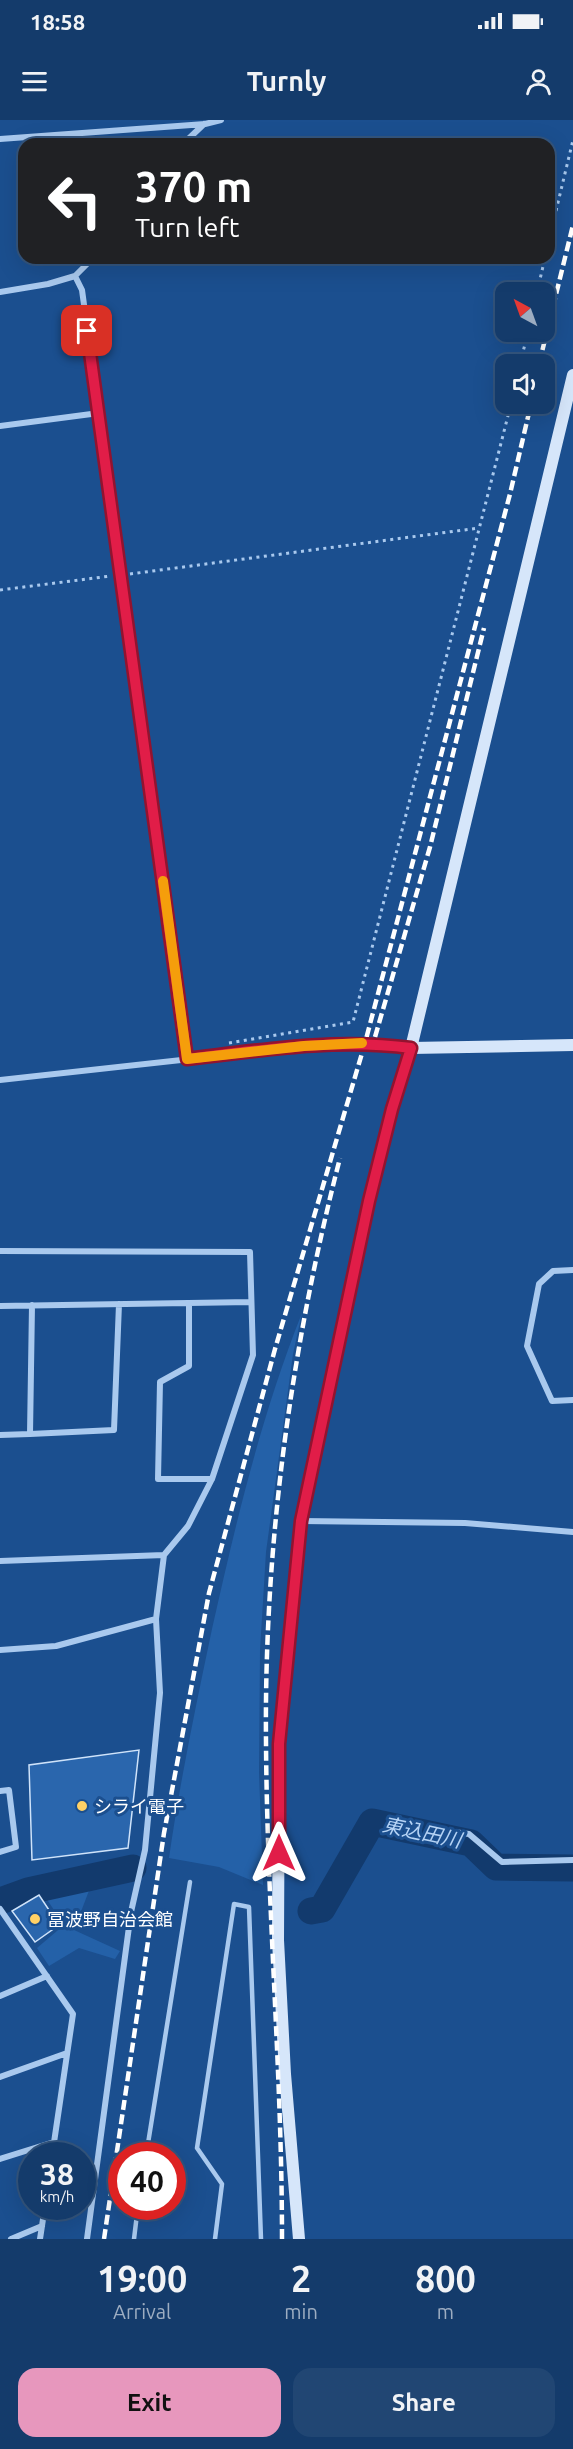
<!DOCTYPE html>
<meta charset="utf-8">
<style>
body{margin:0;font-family:Ubuntu,"Noto Sans JP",sans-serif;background:#214673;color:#f1f3f6;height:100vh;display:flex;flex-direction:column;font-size:22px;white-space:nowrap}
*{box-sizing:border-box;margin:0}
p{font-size:20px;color:#9dadc1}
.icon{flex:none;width:33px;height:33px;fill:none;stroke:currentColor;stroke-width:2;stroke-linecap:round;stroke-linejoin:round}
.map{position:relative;height:2119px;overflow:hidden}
.details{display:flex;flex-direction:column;background:#143b6b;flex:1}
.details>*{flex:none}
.banner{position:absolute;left:18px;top:18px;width:537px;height:126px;border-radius:18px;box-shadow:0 6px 24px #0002,0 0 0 2px #33557e;background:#202124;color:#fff;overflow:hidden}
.needle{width:39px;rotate:319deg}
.controls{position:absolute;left:495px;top:162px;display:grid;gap:12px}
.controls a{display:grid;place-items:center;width:60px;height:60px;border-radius:12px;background:#143b6b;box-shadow:0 6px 24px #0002,0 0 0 2px #33557e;font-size:30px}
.speed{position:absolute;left:18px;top:2022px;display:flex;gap:12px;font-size:30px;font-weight:700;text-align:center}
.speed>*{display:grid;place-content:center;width:78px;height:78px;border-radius:50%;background:#143b6b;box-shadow:0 6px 24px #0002,0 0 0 2px #33557e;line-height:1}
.speed small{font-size:15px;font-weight:400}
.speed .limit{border:9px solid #d22;background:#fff;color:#111}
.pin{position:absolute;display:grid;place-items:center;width:51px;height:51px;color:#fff;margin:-26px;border-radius:12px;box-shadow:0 3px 9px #0006}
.me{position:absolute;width:66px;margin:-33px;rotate:0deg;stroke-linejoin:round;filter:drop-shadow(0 0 4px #0008)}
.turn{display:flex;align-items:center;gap:21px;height:126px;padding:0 18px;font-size:27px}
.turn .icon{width:78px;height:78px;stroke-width:2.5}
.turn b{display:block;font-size:42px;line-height:51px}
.eta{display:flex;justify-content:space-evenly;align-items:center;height:102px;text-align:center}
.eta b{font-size:36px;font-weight:700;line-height:42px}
.cta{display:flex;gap:12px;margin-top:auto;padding:12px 18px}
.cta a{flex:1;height:69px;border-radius:18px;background:#e797bd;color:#111;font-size:24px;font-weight:700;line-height:69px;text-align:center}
.cta a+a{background:#214673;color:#f1f3f6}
.status{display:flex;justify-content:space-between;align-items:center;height:42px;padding:0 30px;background:#143b6b;direction:ltr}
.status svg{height:16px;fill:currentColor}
header{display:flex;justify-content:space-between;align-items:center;height:78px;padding:0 18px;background:#143b6b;font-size:27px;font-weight:700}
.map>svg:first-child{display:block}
</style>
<div class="status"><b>18:58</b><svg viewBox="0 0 49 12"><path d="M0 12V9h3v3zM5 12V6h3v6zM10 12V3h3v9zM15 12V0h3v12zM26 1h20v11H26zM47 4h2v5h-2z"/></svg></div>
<header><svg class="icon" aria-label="menu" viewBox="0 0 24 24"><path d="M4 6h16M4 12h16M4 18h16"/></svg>Turnly<svg class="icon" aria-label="person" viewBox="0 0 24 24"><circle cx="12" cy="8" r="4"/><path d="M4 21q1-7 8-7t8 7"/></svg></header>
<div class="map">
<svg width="573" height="2119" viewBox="0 0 573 2119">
<rect width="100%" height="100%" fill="#1b4f8f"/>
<path fill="#2461a8" d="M302 1193 293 1234 266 1432 260 1530 259 1652 263 1765 219 1747 169 1738C180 1661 196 1585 212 1509 236 1402 261 1296 302 1193Z
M90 1768 74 1810 120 1831 115 1839 79 1828 49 1846 37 1828 64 1805 46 1778Z"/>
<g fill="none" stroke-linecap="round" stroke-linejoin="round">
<path stroke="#123a6d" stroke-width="27" d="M0 1781 28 1771 133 1748
M311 1791 322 1789 372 1702 471 1723 496 1747 573 1748"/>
</g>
<path fill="#2a66ad" stroke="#cfe3fa" stroke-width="1.5" d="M139 1630 128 1728 32 1740 29 1645Z
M39 1775 59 1805 35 1822 12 1791Z"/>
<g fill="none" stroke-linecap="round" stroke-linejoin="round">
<path stroke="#a9c9ee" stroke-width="3" stroke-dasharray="3 4.5" stroke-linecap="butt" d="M549 120 573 20
M537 172 545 138
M520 244 528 212
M130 454 479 408
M0 470 111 456
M229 923 353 902 511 284"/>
<path stroke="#a9c9ee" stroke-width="4.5" d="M146 2036 190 1762
M134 2119 138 2086
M215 2119 222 2064 197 2028 234 1784 249 1787 261 2119"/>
<path stroke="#a9c9ee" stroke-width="6" d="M0 19 205 4 221 0
M183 24 204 4
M75 156 82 170 187 939
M0 172 48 164 75 156 93 138
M0 306 99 293
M0 960 335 923H365L411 928
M0 1131 250 1132 253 1235 212 1359 188 1406 164 1435
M573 1150 553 1151 539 1164 527 1226 552 1281 573 1280
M189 1183V1246L160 1262 158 1359H212
M0 1186 251 1182
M30 1314 114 1310 119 1184
M0 1315 30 1314 32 1185
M301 1401 465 1403 573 1412
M0 1441 164 1435 156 1499 160 1573 145 1730 131 1792 87 2119
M0 1530 56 1526 156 1499
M0 1671 9 1670 16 1727 0 1732
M438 1710 469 1714 502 1742 573 1740
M0 1789 73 1894 52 2036
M0 1876 47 1856
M0 1957 67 1933
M0 2039 54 2022
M11 2119 42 2106
M40 2119 45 2086"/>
<path stroke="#d6e6fa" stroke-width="12" d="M411 928 573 925
M299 2119 285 1954 278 1820 279 1624 301 1401 369 1081 392 989 411 928 573 255"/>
<path stroke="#fff" stroke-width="4.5" stroke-dasharray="10 4.5" stroke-linecap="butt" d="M539 244 573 105
M544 259 551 233
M375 917 430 727 484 508
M104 2119 164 1713 209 1473 275 1229 365 923 510 374 531 284
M282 2119C282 1953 267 1788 266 1622 264 1425 291 1228 340 1038"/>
</g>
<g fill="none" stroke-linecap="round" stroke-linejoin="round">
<defs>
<path id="route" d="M87 211 187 939C262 930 335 918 411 928L392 989 369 1081 301 1401 279 1624V1733"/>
</defs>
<use href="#route" stroke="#92132f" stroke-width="15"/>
<use href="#route" stroke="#e11d48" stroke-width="10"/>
<path stroke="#f59e0b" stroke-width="10" d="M163 761 187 939 304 926 362 923"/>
</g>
<g fill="#ffd166" stroke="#1b4f8f" stroke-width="2">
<circle cx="82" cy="1686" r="6"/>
<circle cx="35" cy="1799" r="6"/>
</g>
<g text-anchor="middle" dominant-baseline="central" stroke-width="6" stroke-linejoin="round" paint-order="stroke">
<g font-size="18" fill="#fff" stroke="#1b4f8f" text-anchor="start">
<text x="94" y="1686">シライ電子</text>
<text x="47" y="1799">冨波野自治会館</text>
</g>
<g font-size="20" font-style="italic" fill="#b5d3f5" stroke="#1b4f8f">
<text transform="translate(422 1712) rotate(12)">東込田川</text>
</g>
</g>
</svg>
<div class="controls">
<a><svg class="needle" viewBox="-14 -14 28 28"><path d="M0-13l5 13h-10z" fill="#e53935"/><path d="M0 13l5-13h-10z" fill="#9dadc1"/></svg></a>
<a><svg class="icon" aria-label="sound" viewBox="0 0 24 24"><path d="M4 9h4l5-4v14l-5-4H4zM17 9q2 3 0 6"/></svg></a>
</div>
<div class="speed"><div>38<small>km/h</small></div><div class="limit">40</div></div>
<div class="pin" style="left:87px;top:211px;background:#d93025"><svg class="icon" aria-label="arrive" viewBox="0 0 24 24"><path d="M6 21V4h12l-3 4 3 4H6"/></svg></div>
<svg class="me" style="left:279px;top:1733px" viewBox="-20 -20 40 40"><path d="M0-17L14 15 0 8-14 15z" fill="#e11d48" stroke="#fff" stroke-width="4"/></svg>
<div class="banner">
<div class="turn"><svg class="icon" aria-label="left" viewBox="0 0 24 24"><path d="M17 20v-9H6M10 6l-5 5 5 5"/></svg><div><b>370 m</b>Turn left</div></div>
</div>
</div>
<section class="details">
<div class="eta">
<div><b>19:00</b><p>Arrival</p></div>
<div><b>2</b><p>min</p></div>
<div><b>800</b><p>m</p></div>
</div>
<div class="cta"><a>Exit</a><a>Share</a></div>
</section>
